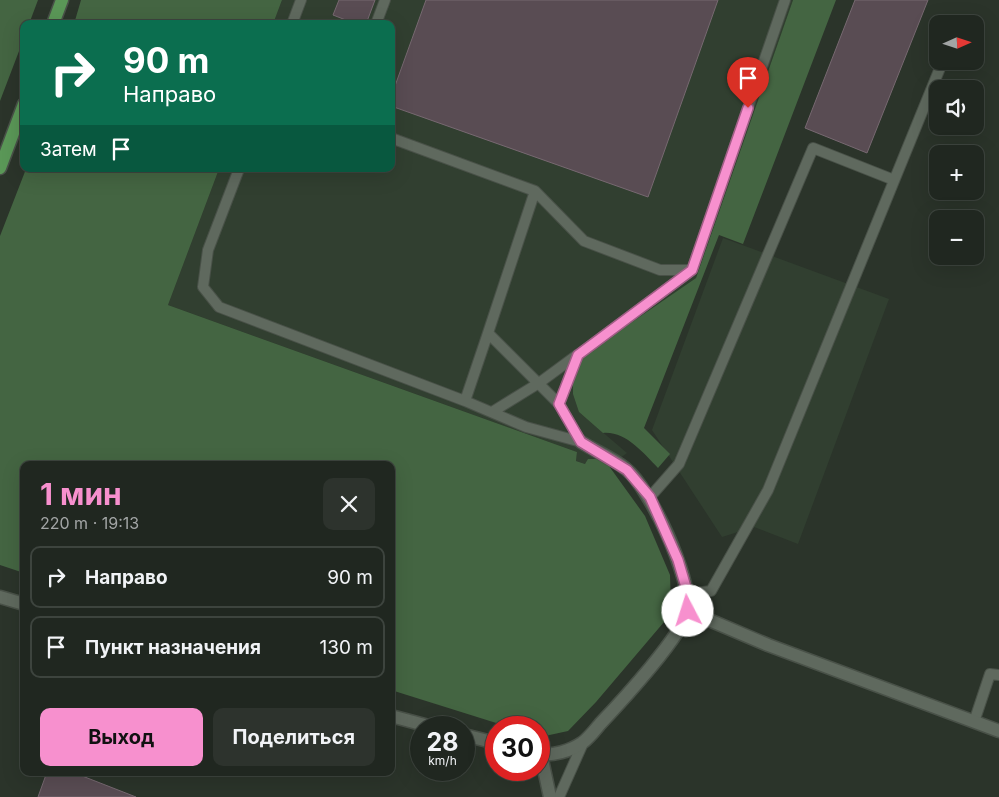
<!DOCTYPE html>
<html lang="ru">
<meta charset="utf-8">
<style>
body{margin:0;font-family:Inter,sans-serif;background:#2d332d;color:#f1f3f6;height:100vh;display:flex;flex-direction:column;font-size:19px;white-space:nowrap}
*{box-sizing:border-box;margin:0}
p{font-size:16px;color:#a2a5a5}
.icon{flex:none;width:28px;height:28px;fill:none;stroke:currentColor;stroke-width:2;stroke-linecap:round;stroke-linejoin:round}
.map{position:relative;flex:1;overflow:hidden}
.panel{position:absolute;left:20px;top:461px;width:375px;height:315px;display:flex;flex-direction:column;background:#202720;border-radius:10px;box-shadow:0 5px 20px #0002,0 0 0 1px #3d443e}
.panel>*{flex:none}
.guide{position:absolute;left:20px;top:20px;width:375px;height:152px;border-radius:10px;box-shadow:0 5px 20px #0002,0 0 0 1px #3d443e;background:#0b6e4f;color:#fff;overflow:hidden}
.needle{width:32px;rotate:87deg}
.fabs{position:absolute;left:929px;top:15px;display:grid;gap:10px}
.fabs a{display:grid;place-items:center;width:55px;height:55px;border-radius:10px;background:#202720;box-shadow:0 5px 20px #0002,0 0 0 1px #3d443e;font-size:25px}
.speed{position:absolute;left:410px;top:716px;display:flex;gap:10px;font-size:25px;font-weight:700;text-align:center}
.speed>*{display:grid;place-content:center;width:65px;height:65px;border-radius:50%;background:#202720;box-shadow:0 5px 20px #0002,0 0 0 1px #3d443e;line-height:1}
.speed small{font-size:12px;font-weight:400}
.speed .limit{border:8px solid #d22;background:#fff;color:#111}
.pin{position:absolute;display:grid;place-items:center;width:42px;height:42px;color:#fff;margin:-51px -21px;border-radius:50% 50% 50% 0;rotate:-45deg;box-shadow:0 0 5px #0007}
.pin .icon{rotate:45deg}
.me{position:absolute;width:55px;margin:-28px;rotate:355deg;stroke-linejoin:round;filter:drop-shadow(0 0 4px #0008)}
.turn{display:flex;align-items:center;gap:18px;height:105px;padding:0 20px;font-size:22px}
.turn .icon{width:65px;height:65px;stroke-width:2.5}
.turn b{display:block;font-size:35px;line-height:42px}
.then{display:flex;align-items:center;height:48px;padding:0 20px;background:#0003;gap:10px;font-size:19px}
.round{display:grid;place-items:center;flex:none;width:52px;height:52px;border-radius:10px;background:#2d332d}
.summary{display:flex;align-items:center;justify-content:space-between;height:85px;padding:0 20px}
h1{font-size:30px;font-weight:700;line-height:38px;color:#f790ce}
.primary-button{display:flex;gap:10px;margin-top:auto;padding:10px 20px}
.primary-button a{flex:1;height:58px;border-radius:10px;background:#f790ce;color:#111;font-size:20px;font-weight:700;line-height:58px;text-align:center}
.primary-button a+a{background:#2d332d;color:#f1f3f6}
ul{padding:0;list-style:none}
li{display:flex;align-items:center;gap:15px;height:62px;margin:0 10px 8px;padding:0 10px;border:2px solid #3d443e;border-radius:10px}
li div{flex:1}
li b{display:block;font-size:19px}
li em{font-style:normal}
.map>svg:first-child{display:block}
</style>
<div class="map">
<svg width="999" height="797" viewBox="0 0 999 797">
<rect width="100%" height="100%" fill="#2b342a"/>
<path fill="#313f30" d="M282 0H793L696 278 584 355 579 412 627 453 609 466 599 459 585 464 576 461 577 452 168 305 219 169H391V24H273Z
M723 238 889 299 798 544 754 527 722 537 652 430Z"/>
<path fill="#446542" d="M0 0H38L29 24H24V38L0 101Z
M81 0H282L273 24H74Z
M793 0H836L743 244 719 235 644 428 670 454 658 468C643 453 626 431 603 433L579 412 573 394V375L584 355 696 278Z
M26 169H219L168 305 577 452 576 461 585 464 588 459H599L609 466 645 516 670 575 671 605 664 622 596 702 568 731 545 736 539 735V728L509 727 391 690V465H24V573L0 565V236Z"/>
<path fill="#594c53" stroke="#776971" d="M339 0H375L366 24H356L333 15Z
M426 0H718L648 197 391 106V97Z
M855 0H928L867 153 805 128Z
M47 772H72L136 797H38Z"/>
<g fill="none" stroke-linecap="round" stroke-linejoin="round">
<defs>
<path id="lane" d="M292 24 301 0
M376 24 385 0
M239 169 208 250 203 287 219 307 465 401 526 427 581 442 559 404 488 333 535 191 391 138
M535 191 584 241 660 270H692
M465 401 488 333
M559 404 578 355 692 270 785 0
M492 412 539 383 577 355
M650 497 679 464 813 148 894 180
M688 594 711 591 768 490 940 68
M974 722 990 674 999 675
M559 797 583 743"/>
<path id="street" d="M0 597 24 604
M688 611 768 645 999 731
M391 716 436 728
M464 735 496 743
M539 754C553 756 570 751 582 743 589 738 595 730 600 724 619 704 685 633 688 609 691 578 651 489 626 469 613 458 595 451 581 442
M541 755 550 797"/>
<path id="primary" d="M53 24 62 0
M0 168 24 104"/>
</defs>
<use href="#lane" stroke="#495148" stroke-width="12"/>
<use href="#street" stroke="#495148" stroke-width="15"/>
<use href="#primary" stroke="#495148" stroke-width="15"/>
<use href="#lane" stroke="#5f695e" stroke-width="10"/>
<use href="#street" stroke="#5f695e" stroke-width="12"/>
<use href="#primary" stroke="#5a9757" stroke-width="12"/>
</g>
<g fill="none" stroke-linecap="round" stroke-linejoin="round">
<defs>
<path id="route" d="M688 611V594L678 560 650 497 627 470 581 442 559 404 578 355 692 270 748 108"/>
</defs>
<use href="#route" stroke="#a15e86" stroke-width="12"/>
<use href="#route" stroke="#f790ce" stroke-width="9"/>
</g>
</svg>
<div class="fabs">
<a><svg class="needle" viewBox="-14 -14 28 28"><path d="M0-13l5 13h-10z" fill="#e53935"/><path d="M0 13l5-13h-10z" fill="#a2a5a5"/></svg></a>
<a><svg class="icon" aria-label="sound" viewBox="0 0 24 24"><path d="M4 9h4l5-4v14l-5-4H4zM17 9q2 3 0 6"/></svg></a>
<a>+</a>
<a>−</a>
</div>
<div class="speed"><div>28<small>km/h</small></div><div class="limit">30</div></div>
<div class="pin" style="left:748px;top:108px;background:#d93025"><svg class="icon" aria-label="arrive" viewBox="0 0 24 24"><path d="M6 21V4h12l-3 4 3 4H6"/></svg></div>
<svg class="me" style="left:688px;top:611px" viewBox="-20 -20 40 40"><circle r="19" fill="#fff"/><path d="M0-13L10 11 0 6-10 11z" fill="#f790ce"/></svg>
<div class="guide">
<div class="turn"><svg class="icon" aria-label="right" viewBox="0 0 24 24"><path d="M7 20v-9h11M14 6l5 5-5 5"/></svg><div><b>90 m</b>Направо</div></div>
<div class="then">Затем<svg class="icon" aria-label="arrive" viewBox="0 0 24 24"><path d="M6 21V4h12l-3 4 3 4H6"/></svg></div>
</div>
<section class="panel">
<div class="summary"><div><h1>1 мин</h1><p>220 m · 19:13</p></div><a class="round"><svg class="icon" aria-label="close" viewBox="0 0 24 24"><path d="M6 6l12 12M18 6L6 18"/></svg></a></div>
<ul>
<li><svg class="icon" aria-label="right" viewBox="0 0 24 24"><path d="M7 20v-9h11M14 6l5 5-5 5"/></svg><div><b>Направо</b></div><em>90 m</em></li>
<li><svg class="icon" aria-label="arrive" viewBox="0 0 24 24"><path d="M6 21V4h12l-3 4 3 4H6"/></svg><div><b>Пункт назначения</b></div><em>130 m</em></li>
</ul>
<div class="primary-button"><a>Выход</a><a>Поделиться</a></div>
</section>
</div>
